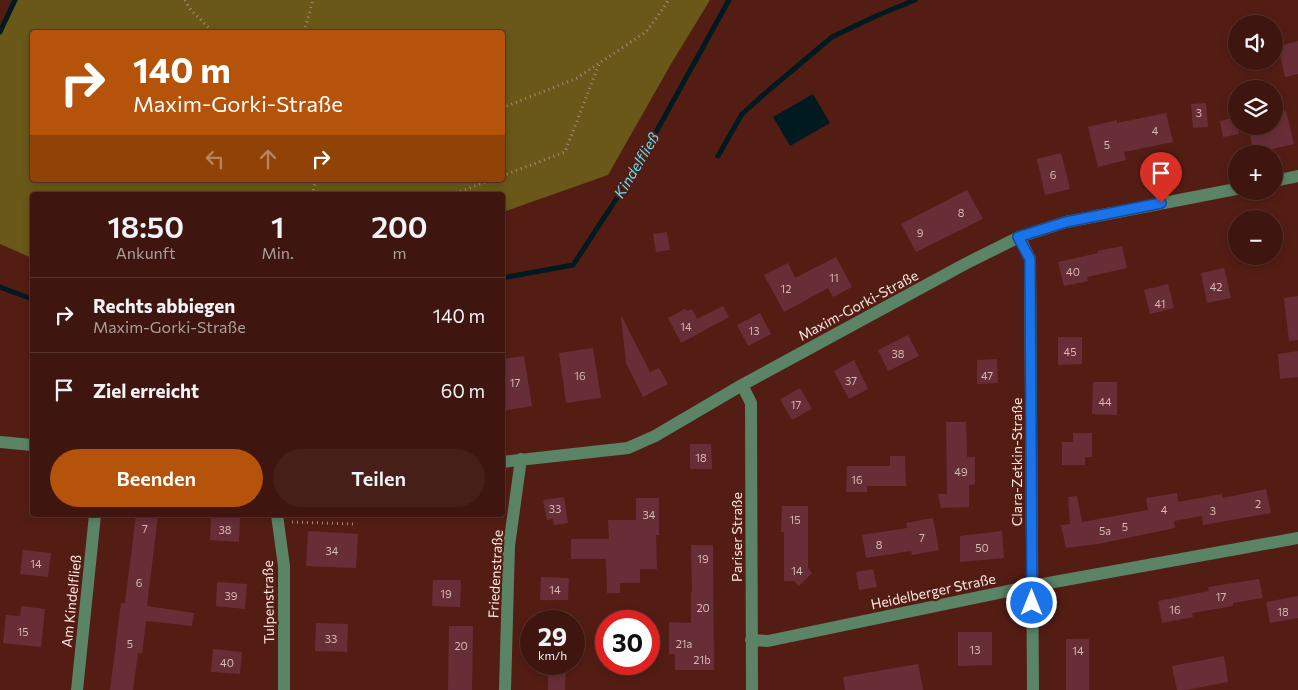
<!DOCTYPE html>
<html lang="de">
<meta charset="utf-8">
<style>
body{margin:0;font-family:Commissioner,sans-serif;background:#451f18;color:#f1f3f6;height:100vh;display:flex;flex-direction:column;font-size:19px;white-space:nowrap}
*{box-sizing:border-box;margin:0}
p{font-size:16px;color:#ad9f9e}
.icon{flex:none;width:28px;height:28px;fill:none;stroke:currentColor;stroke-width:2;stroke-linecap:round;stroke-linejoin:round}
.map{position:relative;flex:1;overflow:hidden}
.sheet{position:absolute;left:30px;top:192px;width:475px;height:325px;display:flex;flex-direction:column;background:#3e160f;border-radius:5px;box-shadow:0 2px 8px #0003,0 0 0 1px #57352f}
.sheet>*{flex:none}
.guide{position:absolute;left:30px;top:30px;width:475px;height:152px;border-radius:5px;box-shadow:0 2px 8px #0003,0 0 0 1px #57352f;background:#b45309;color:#fff;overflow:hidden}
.tools{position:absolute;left:1228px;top:15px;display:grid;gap:10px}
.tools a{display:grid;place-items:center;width:55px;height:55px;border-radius:50%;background:#3e160f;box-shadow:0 2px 8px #0003,0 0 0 1px #57352f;font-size:25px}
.speed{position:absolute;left:520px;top:610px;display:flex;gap:10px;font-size:25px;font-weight:700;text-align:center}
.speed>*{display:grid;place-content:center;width:65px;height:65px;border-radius:50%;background:#3e160f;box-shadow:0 2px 8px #0003,0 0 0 1px #57352f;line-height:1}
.speed small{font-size:12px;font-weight:400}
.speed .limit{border:8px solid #d22;background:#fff;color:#111}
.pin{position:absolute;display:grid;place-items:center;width:42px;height:42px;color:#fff;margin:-51px -21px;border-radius:50% 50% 50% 0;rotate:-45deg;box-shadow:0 0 5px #0007}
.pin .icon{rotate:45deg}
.me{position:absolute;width:55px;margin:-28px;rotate:0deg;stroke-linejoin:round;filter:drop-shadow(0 0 4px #0008)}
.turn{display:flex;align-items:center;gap:18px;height:105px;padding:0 20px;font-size:22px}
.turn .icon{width:65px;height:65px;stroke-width:2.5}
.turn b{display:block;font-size:35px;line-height:42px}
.lanes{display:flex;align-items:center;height:48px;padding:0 20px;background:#0003;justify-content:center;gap:25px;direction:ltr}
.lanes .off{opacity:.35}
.eta{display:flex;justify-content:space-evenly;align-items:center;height:85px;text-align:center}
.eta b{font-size:30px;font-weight:600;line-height:35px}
.button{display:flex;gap:10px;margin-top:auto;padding:10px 20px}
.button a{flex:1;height:58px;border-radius:30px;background:#b45309;color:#fff;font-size:20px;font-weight:600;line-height:58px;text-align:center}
.button a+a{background:#451f18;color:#f1f3f6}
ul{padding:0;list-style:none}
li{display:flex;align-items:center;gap:15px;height:75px;padding:0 20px;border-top:1px solid #57352f}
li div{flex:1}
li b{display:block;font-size:19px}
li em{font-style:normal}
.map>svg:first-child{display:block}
</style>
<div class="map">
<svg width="1298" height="690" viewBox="0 0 1298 690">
<rect width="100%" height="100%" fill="#531d14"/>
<path fill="#6a5819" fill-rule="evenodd" d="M18 0H710L671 64 608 175 503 212 502 195H32V258L0 244V33ZM32 32H502V180H32Z"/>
<path fill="#011a1f" d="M813 94 830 123 790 146 773 117Z"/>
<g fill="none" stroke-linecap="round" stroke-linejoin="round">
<path stroke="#011a1f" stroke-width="5" d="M0 32 15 0
M718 156 742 114 769 90 832 37 876 16 915 0
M502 278 573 265 634 172 729 0
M0 287 32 299"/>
</g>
<path fill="#682e37" d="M1298 41V74L1285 77 1278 46Z
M1206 103 1208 127 1193 128 1191 104Z
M1286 111 1294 144 1254 153 1248 126H1274V113Z
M1166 113 1173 142 1124 152 1126 160 1098 167 1088 127 1117 120V123Z
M1236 117V126H1238L1239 134 1223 137 1220 121Z
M1061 153 1070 189 1045 195 1037 159Z
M967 190 983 219 916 252 901 224Z
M667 232 670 250 656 252 653 234Z
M1122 246 1127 268 1087 277 1088 281 1064 286 1058 262 1098 253V251Z
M836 257 852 287 833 297 828 288 784 312 764 275 788 263 795 278Z
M1224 268 1231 298 1207 303 1201 273Z
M1168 284 1174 308 1150 314 1144 290Z
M1298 296V340L1289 341 1284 298Z
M723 306 729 317 681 343 668 318 685 309 687 311 692 309 697 319Z
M760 313 771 334 748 346 737 325Z
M621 317H622L650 372 659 368 668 384 643 397 626 363Z
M908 335 919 356 888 371 878 350Z
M1058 337H1082V364L1058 365Z
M593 348 601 398 566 403 559 353Z
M1298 351V377L1280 379 1278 354Z
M524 356 532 406 502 411V359Z
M997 359 998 383 977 384V360Z
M854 360 868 389 849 399 834 371Z
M1093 382H1117V415L1092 414Z
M800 388 812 409 792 420 780 399Z
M946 422H966L967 457H975V484L969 485V507L941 508 938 494H947Z
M1073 433H1092V457H1085V465H1062V442H1073Z
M690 444H711L712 469H690Z
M890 456H905L906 486H867V492H846L847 466H890Z
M1266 489 1271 513 1203 525 1202 516 1174 521 1175 528 1098 544 1066 548 1061 525 1070 524 1068 497 1077 496 1082 522 1148 510 1146 498 1177 493 1178 502 1222 494 1223 498Z
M564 497 568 523 554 525 553 519 547 520 543 500Z
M636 498H659V535H656L657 569H640V583H620V593H607L606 559H571V539H609L608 520H636Z
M782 506H808V568L812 573 799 586 794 581H784V532H781Z
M136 515H158L147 606 194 613 192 626 146 621 142 654 138 653 133 690H110L121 603H125Z
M211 516 240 518 239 542 210 540Z
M933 518 939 550 912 555 911 551 866 558 862 535 907 528 906 523Z
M308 531 358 534 356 568 306 566Z
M1002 531 1004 558 960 562V536Z
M691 545H713L714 670H675V654H669V622L691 623V592H692Z
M23 550 51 553 48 577 20 574Z
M873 569 877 587 859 590 856 572Z
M541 577 569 578 568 600H540Z
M1259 579 1263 598 1233 603V606L1192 613 1193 617 1162 623 1158 601 1209 591 1208 587Z
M433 580H461L460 607 432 606Z
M217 582 247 584 245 609 216 606Z
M1298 596V618L1270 623 1266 602Z
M21 606 45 609 41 647 3 643 6 615 20 616Z
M316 623 348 624 347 652 315 651Z
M449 626H473L472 690H448Z
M958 632H992V665L958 666Z
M1066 639H1089V690H1066Z
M213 649 242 652 240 674 211 672Z
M1224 656 1228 682 1186 690H1177L1172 666Z
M548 664H566L565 690H548Z
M918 664 923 690H845L843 677Z"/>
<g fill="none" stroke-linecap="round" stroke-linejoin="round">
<path stroke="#ad8881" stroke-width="3" stroke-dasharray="1 4" stroke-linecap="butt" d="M185 0 191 10 213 32
M304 32 313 0
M502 108 577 78 646 32 669 0
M502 176 565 152 599 64
M312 195 316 180
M451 195 491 180
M292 522 353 524"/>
<path stroke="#5b8466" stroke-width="12" d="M1274 181 1298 176
M1019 237 1030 259 1033 690
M742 385 751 403 752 690
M0 442 32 445
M502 462 628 448 655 436 742 385 965 264 1019 237 1066 222 1236 189
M277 515 284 566V690
M751 640 768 641 1032 586 1298 538
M77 690 95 515
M505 690 509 546 521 459"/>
</g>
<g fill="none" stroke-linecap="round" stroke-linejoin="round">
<defs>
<path id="route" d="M1032 603 1030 259 1018 237 1066 222 1161 203"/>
</defs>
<use href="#route" stroke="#114b97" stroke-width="12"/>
<use href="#route" stroke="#1a73e8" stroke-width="9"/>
</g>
<g text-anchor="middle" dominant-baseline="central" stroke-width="4.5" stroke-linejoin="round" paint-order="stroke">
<g font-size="11" fill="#d7b8b6">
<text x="1199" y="112">3</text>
<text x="1155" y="130">4</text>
<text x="1107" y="144">5</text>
<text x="1053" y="174">6</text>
<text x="961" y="212">8</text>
<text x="920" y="232">9</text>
<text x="1073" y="271">40</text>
<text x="834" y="277">11</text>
<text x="1216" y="286">42</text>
<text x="786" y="288">12</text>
<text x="1160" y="303">41</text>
<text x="686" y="326">14</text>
<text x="754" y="330">13</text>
<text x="1070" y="351">45</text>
<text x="898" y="353">38</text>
<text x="580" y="375">16</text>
<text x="987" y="375">47</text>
<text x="851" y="380">37</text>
<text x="515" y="382">17</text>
<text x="1105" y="401">44</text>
<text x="796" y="404">17</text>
<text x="701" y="457">18</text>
<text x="961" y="471">49</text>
<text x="857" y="479">16</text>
<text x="1258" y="503">2</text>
<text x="555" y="508">33</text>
<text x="1164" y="509">4</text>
<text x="1213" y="510">3</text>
<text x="649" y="514">34</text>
<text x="795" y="519">15</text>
<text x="1125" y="526">5</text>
<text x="145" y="528">7</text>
<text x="225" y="529">38</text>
<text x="1105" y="530">5a</text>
<text x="922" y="537">7</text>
<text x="879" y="544">8</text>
<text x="982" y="547">50</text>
<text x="332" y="550">34</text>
<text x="703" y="558">19</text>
<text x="36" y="563">14</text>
<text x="797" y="570">14</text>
<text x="139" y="582">6</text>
<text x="555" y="589">14</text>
<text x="446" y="593">19</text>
<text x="231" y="595">39</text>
<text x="1221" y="596">17</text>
<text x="703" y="607">20</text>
<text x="1175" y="609">16</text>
<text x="1283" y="611">18</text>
<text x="23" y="631">15</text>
<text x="331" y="638">33</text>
<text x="130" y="643">5</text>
<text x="684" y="643">21a</text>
<text x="461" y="645">20</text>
<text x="975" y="649">13</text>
<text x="1078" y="650">14</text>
<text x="702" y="659">21b</text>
<text x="227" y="662">40</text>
</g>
<g font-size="14" fill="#fce6e1" stroke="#531d14">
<text transform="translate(858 305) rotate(-28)">Maxim-Gorki-Straße</text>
<text transform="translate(1016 462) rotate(-90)">Clara-Zetkin-Straße</text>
<text transform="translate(736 537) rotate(-90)">Pariser Straße</text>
<text transform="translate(495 574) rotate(-87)">Friedenstraße</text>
<text transform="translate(933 591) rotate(-12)">Heidelberger Straße</text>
<text transform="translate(71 601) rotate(-84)">Am Kindelfließ</text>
<text transform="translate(268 602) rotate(-91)">Tulpenstraße</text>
</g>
<g font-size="15" font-style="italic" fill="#61dcf3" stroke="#531d14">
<text transform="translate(636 165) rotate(-59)">Kindelfließ</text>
</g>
</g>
</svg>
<div class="tools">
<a><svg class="icon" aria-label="sound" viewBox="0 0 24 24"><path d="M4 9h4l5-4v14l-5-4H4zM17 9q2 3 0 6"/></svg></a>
<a><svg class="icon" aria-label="layers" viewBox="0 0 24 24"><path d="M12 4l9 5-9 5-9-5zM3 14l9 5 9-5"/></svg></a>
<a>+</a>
<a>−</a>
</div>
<div class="speed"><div>29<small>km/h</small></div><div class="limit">30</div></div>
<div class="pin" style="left:1161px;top:203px;background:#d93025"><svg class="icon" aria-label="arrive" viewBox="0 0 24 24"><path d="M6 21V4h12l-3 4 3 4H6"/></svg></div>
<svg class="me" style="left:1032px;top:603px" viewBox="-20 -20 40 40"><circle r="17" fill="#1a73e8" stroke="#fff" stroke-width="3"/><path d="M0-11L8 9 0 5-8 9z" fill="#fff"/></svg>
<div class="guide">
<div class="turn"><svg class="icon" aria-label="right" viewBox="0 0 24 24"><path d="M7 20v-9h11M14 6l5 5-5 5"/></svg><div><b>140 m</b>Maxim-Gorki-Straße</div></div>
<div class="lanes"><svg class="icon off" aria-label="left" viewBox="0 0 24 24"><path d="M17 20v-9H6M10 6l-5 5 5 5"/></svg><svg class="icon off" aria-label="ahead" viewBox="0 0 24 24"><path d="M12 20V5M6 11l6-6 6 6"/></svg><svg class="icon" aria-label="right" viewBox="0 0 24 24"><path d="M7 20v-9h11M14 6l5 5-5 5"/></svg></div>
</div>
<section class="sheet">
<div class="eta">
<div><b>18:50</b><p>Ankunft</p></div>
<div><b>1</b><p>Min.</p></div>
<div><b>200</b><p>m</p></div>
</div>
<ul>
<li><svg class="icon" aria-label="right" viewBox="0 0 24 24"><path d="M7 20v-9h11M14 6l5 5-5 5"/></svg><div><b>Rechts abbiegen</b><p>Maxim-Gorki-Straße</p></div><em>140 m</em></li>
<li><svg class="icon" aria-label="arrive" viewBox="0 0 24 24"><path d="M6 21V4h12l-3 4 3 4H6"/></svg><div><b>Ziel erreicht</b></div><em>60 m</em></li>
</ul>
<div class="button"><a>Beenden</a><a>Teilen</a></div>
</section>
</div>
